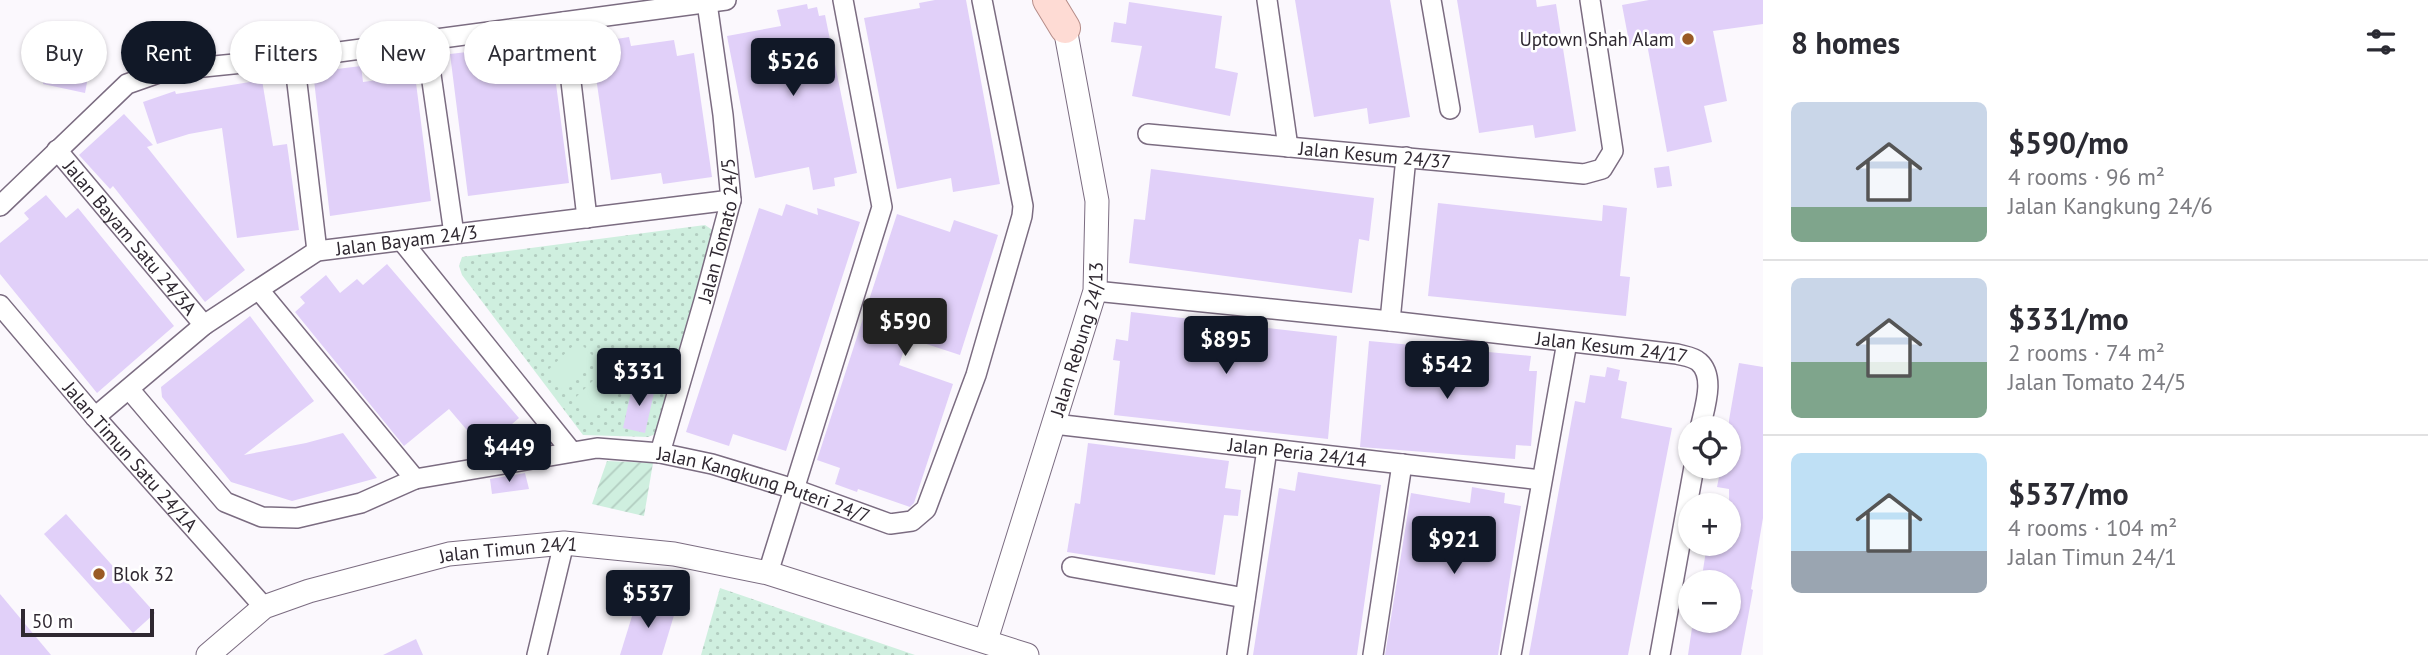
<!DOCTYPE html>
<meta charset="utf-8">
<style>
body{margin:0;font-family:"PT Sans",sans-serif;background:#f7f7f7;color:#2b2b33;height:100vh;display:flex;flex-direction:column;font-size:26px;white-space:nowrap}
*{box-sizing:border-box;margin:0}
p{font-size:23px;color:#7c7c81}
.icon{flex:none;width:38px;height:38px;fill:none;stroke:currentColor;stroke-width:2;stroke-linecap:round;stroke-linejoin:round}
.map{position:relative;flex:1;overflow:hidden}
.details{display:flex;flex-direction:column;background:#fff;width:665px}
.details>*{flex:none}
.hud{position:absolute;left:21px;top:21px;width:665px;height:63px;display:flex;gap:14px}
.buttons{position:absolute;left:1678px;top:416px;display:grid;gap:14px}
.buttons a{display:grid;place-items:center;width:63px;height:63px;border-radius:50%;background:#fff;box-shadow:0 2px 5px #0004;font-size:35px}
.scale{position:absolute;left:21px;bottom:18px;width:133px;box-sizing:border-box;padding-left:7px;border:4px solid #2f2831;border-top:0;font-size:19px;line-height:24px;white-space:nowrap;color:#2f2831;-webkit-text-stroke:5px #fff;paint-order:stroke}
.price{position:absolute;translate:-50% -60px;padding:0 16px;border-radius:7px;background:#111827;color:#fff;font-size:23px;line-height:46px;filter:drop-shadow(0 2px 4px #0008)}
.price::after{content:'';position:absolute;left:50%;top:42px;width:21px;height:16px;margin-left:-10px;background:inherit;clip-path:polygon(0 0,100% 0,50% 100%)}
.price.selected{background:#222;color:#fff}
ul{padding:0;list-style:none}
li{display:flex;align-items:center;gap:21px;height:175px;padding:0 28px}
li+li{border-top:2px solid #e1e1e2}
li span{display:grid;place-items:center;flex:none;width:196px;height:140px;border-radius:10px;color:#555}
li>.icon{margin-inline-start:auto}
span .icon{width:84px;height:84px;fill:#fffc;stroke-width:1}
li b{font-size:30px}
h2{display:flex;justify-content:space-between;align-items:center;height:84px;padding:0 28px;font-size:30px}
.tag{padding:0 24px;border-radius:32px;background:#fff;box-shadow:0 2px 5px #0004;font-size:24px;line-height:63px}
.tag.selected{background:#111827;color:#fff}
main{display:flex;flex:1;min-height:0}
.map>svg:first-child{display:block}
.grass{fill:url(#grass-dots)}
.garden{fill:url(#garden-furrows)}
.pitch{fill:#cfefdf}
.building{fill:#e1d0f9}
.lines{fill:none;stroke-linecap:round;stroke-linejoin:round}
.minor-casing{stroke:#7b6c81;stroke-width:22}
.tertiary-casing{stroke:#7b6c81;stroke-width:25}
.primary-casing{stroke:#b68d89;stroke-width:32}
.minor{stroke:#fff;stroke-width:19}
.tertiary{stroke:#fff;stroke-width:23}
.primary{stroke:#fedbd4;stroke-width:30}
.poi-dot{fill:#9a5a25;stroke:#fff;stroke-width:2.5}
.labels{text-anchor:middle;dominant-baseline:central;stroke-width:5;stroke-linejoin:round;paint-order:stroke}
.poi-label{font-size:19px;fill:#2f2831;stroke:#fff;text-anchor:end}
.street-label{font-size:19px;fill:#2f2831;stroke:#fff}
</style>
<main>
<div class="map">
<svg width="1763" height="655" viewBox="0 0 1763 655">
<defs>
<pattern id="grass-dots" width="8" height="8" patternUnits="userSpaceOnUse" patternTransform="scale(1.75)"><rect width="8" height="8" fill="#cfefdf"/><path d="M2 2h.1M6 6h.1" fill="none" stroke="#b2cdc0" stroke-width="1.8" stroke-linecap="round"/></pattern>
<pattern id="garden-furrows" width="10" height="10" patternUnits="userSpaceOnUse" patternTransform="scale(1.75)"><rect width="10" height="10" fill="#cfefdf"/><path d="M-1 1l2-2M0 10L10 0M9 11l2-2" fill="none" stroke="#b2cdc0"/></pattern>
</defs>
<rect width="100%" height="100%" fill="#fbf8fd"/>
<!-- grass -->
<g class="grass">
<path d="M705 225 714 231 658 433 648 437 583 435 462 275 459 266 462 257Z"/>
<path d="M720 588 915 655H701Z"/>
</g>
<!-- garden -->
<path class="garden" d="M607 461 653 463 644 516 592 504Z"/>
<!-- pitch -->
<g class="pitch">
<path d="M578 341 594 357 562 389 546 372Z"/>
<path d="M605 369 621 385 589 417 573 400Z"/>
</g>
<!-- building -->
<g class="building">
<path d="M935 0H966L1000 184 953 192 951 178 897 189 864 18 920 8 919 3Z"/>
<path d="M1295 0H1390L1410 117 1369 124 1367 108 1314 117Z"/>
<path d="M1457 0H1536L1537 7 1556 4 1576 131 1535 138 1533 125 1479 133Z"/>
<path d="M1649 0H1763V24L1713 31 1727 101 1704 106 1712 142 1667 152 1647 44 1630 47 1622 5Z"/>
<path d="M1129 2 1222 16 1215 68 1238 73 1230 116 1132 96 1142 46 1111 42 1114 22 1126 24Z"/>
<path d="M807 4 808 9 817 7 819 16 825 15 857 173 834 178 835 186 813 190 809 167 755 178 727 36 781 26 777 10Z"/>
<path d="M55 26 96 34 85 93 43 84Z"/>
<path d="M629 37 631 46 674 40 677 56 694 53 712 177 663 184 661 173 611 180 591 43Z"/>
<path d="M493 49 495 68 553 61 569 183 468 196 450 54Z"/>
<path d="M361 66 363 82 415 75 431 201 330 216 313 72Z"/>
<path d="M262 80 273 146 287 144 299 230 237 238 222 128 189 134 157 144 143 102 175 91 176 94Z"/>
<path d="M124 114 153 145 147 147 245 270 205 302 113 186 110 189 79 155Z"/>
<path d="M1669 166 1672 186 1657 188 1654 168Z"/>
<path d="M1151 169 1374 198 1369 241 1359 239 1352 293 1129 263 1134 219 1145 220Z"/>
<path d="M46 195 66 218 78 208 174 326 97 393 0 274V243L29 219 24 213Z"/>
<path d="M1438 203 1602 221 1603 205 1627 208 1620 276 1630 277 1626 316 1428 296Z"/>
<path d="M786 204 818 215 817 208 860 222 786 451 733 434 729 446 686 432 759 208 782 216Z"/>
<path d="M897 214 950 232 954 220 998 235 960 355 908 338 899 365 953 384 914 503 910 507 858 489 857 492 835 484 840 468 817 460Z"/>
<path d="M387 264 519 418 483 449 449 409 404 446 295 312 305 303 300 297 326 275 340 293 357 279 363 285Z"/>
<path d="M1131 312 1337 336 1328 439 1114 415 1120 361 1113 360 1116 339 1128 341Z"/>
<path d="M250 316 314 401 244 455 306 443 343 433 377 478 292 501 231 482 162 397 161 387Z"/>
<path d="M1369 341 1531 356 1529 371H1537L1531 446 1516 445 1515 459 1360 447Z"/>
<path d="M1739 363 1763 367V518L1751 589 1753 590 1741 655H1688L1693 621H1729V583H1701L1707 544H1729V489L1717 487 1721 467H1729V420Z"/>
<path d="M1607 367 1620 370 1618 380 1627 382 1621 418 1672 428 1628 655H1529L1575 401 1585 403 1590 375 1605 377Z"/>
<path d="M633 383 655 388 645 433 623 428Z"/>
<path d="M1088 443 1229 461 1225 488 1241 490 1238 516 1224 515 1215 575 1067 552 1075 503 1080 504Z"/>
<path d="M1298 472 1381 485 1357 655H1253L1279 488 1295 491Z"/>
<path d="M525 473 529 489 492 494 490 479Z"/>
<path d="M1472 487 1505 493 1504 503 1521 506 1498 655H1385L1411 493 1470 503Z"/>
<path d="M66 514 155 613 133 633 44 534Z"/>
<path d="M0 594 51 655H0Z"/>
<path d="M637 600 675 612 662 655H620Z"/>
<path d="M416 639 423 655H383Z"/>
</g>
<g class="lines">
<!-- minor casing -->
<g class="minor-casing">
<g id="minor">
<path d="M1267 0 1288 147"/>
<path d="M1431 0 1450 109"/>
<path d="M564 22 587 218"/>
<path d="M426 40 454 234"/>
<path d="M294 58 317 251"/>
<path id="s1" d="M1148 134 1584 174 1602 169 1613 151 1590 0"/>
<path id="s2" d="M57 150 204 325"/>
<path d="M0 206 127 84 164 71 294 58 726 0"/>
<path d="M402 241 571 451"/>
<path d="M259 290 415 479"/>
<path id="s3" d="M1095 291 1390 321 1677 354C1684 356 1694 357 1699 362 1716 377 1704 409 1700 429"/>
<path id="s4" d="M0 305 95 417 264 607"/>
<path d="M1390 321 1406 157"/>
<path id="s5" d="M129 389 225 502 262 517 297 518 361 503 415 479 597 448 660 453 712 464 794 489 890 524 912 521 926 509 976 375 1022 216 1023 206 982 0"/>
<path id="s6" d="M95 417 204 325 317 251 731 200"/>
<path id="s7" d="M1054 424 1541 480"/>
<path id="s8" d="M660 453 704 301 731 200 723 115 707 3"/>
<path d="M1072 567 1245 598"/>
<path d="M768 573 882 207 843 0"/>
<path d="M537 655 564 543"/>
<path d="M1237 655 1267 449"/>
<path d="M1373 655 1402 464"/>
<path d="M1511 655 1567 342"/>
<path d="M1660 655 1694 467"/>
</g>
</g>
<!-- tertiary casing -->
<g class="tertiary-casing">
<g id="tertiary">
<path id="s9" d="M986 640 1095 291 1097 201 1065 28"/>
<path id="s10" d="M208 655 264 607 309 591 449 554 564 543 674 554 768 573 1027 655"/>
</g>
</g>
<!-- primary casing -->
<g class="primary-casing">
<path id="primary" d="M1048 0 1065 28"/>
</g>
<!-- minor -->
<use href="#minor" class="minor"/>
<!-- tertiary -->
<use href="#tertiary" class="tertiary"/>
<!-- primary -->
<use href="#primary" class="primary"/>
</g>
<!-- markers -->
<g class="poi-dot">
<circle cx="1688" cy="39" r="7"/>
<circle cx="99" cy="574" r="7"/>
</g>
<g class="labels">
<!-- poi labels -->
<g class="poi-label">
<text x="1674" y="39">Uptown Shah Alam</text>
<text x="113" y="574" text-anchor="start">Blok 32</text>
</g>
<!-- street labels -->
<g class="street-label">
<text stroke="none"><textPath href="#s1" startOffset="228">Jalan Kesum 24/37</textPath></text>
<text stroke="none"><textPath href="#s8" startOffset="231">Jalan Tomato 24/5</textPath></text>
<text stroke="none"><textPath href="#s2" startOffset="114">Jalan Bayam Satu 24/3A</textPath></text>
<text stroke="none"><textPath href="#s6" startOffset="368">Jalan Bayam 24/3</textPath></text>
<text stroke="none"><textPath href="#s9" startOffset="315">Jalan Rebung 24/13</textPath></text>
<text stroke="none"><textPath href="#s3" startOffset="520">Jalan Kesum 24/17</textPath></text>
<text stroke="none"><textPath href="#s7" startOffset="245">Jalan Peria 24/14</textPath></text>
<text stroke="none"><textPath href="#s4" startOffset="200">Jalan Timun Satu 24/1A</textPath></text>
<text stroke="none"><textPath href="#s5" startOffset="704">Jalan Kangkung Puteri 24/7</textPath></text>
<text stroke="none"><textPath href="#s10" startOffset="326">Jalan Timun 24/1</textPath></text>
</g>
</g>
</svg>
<div class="buttons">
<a><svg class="icon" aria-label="locate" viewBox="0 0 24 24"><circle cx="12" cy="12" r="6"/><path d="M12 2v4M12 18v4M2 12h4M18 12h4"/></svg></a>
<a>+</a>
<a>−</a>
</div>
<div class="scale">50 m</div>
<b class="price" style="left:793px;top:98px">$526</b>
<b class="price selected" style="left:905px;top:358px">$590</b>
<b class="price" style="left:1226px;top:376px">$895</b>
<b class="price" style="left:1447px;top:401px">$542</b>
<b class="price" style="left:639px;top:408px">$331</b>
<b class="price" style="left:509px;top:484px">$449</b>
<b class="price" style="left:1454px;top:576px">$921</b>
<b class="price" style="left:648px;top:630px">$537</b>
<div class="hud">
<a class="tag">Buy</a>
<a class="tag selected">Rent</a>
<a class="tag">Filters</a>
<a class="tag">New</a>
<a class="tag">Apartment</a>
</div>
</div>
<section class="details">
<h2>8 homes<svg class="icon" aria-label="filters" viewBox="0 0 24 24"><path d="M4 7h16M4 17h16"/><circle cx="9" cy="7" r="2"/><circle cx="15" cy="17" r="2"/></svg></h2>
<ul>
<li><span style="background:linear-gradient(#c9d6e8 75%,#7fa58c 0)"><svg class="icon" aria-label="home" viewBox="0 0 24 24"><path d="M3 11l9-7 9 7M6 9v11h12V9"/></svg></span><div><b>$590/mo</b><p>4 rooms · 96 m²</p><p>Jalan Kangkung 24/6</p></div></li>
<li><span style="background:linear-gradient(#c9d6e8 60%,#7fa58c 0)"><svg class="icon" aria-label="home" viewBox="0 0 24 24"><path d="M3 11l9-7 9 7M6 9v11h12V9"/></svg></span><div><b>$331/mo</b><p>2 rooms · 74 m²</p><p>Jalan Tomato 24/5</p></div></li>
<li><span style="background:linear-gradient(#bfe0f5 70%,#9aa5b1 0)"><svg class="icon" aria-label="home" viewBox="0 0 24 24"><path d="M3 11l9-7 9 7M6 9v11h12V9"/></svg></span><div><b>$537/mo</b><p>4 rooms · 104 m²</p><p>Jalan Timun 24/1</p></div></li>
</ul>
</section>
</main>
